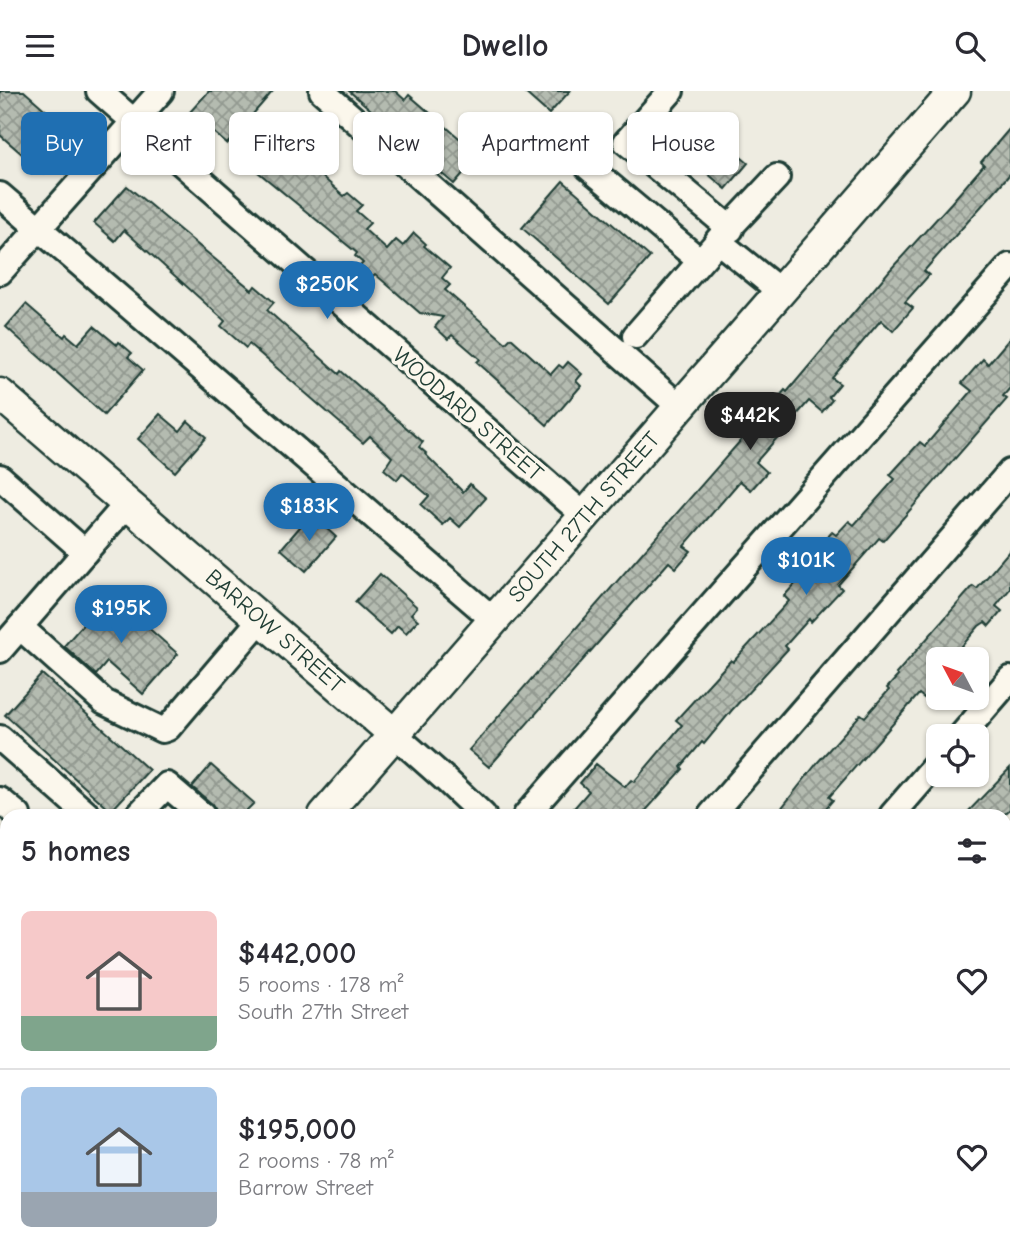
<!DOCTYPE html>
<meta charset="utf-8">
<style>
body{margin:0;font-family:"Comic Neue",sans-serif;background:#f2f2f3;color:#2b2b33;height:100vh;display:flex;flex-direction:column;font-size:26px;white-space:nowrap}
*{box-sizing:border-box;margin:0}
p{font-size:23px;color:#7c7c81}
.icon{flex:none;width:38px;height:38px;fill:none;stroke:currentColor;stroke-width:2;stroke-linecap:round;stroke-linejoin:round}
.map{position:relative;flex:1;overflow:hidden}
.side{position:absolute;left:0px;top:718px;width:1012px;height:450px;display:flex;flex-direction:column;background:#fff;border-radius:21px 21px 0 0;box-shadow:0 2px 5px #0004}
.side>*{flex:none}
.guide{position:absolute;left:21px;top:21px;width:970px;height:63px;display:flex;gap:14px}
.needle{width:46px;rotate:311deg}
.buttons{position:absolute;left:926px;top:556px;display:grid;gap:14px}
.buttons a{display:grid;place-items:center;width:63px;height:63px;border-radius:10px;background:#fff;box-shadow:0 2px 5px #0004;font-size:35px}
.price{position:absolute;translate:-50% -60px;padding:0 16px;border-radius:24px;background:#1f6fb2;color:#fff;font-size:23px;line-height:46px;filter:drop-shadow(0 2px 4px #0008)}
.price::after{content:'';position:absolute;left:50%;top:42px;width:21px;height:16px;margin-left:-10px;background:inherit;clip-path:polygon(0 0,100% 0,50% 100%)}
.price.selected{background:#222;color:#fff}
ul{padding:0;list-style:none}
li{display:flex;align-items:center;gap:21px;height:175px;padding:0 21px}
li+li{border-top:2px solid #e1e1e2}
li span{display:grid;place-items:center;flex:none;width:196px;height:140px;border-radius:10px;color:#555}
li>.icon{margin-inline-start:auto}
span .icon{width:84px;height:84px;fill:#fffc;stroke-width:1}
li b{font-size:30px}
h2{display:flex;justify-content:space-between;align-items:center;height:84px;padding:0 21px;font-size:30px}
.pill{padding:0 24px;border-radius:10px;background:#fff;box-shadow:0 2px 5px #0004;font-size:24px;line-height:63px}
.pill.selected{background:#1f6fb2;color:#fff}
header{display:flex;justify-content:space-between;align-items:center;height:91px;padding:0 21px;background:#fff;font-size:32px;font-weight:800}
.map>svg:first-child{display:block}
.building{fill:url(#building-cross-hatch);stroke:#1f3d34;stroke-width:2}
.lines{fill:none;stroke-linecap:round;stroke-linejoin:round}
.minor-tunnel{stroke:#c5c9be;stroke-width:24;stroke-dasharray:24 12;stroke-linecap:butt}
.minor-casing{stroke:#1f3d34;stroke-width:30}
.major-casing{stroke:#1f3d34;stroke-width:35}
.minor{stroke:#fbf7ec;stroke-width:24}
.major{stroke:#fbf7ec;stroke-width:30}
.labels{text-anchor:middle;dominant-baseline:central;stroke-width:7;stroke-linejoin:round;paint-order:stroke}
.street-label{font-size:23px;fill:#1f3d34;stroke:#fbf7ec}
</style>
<header><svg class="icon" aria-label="menu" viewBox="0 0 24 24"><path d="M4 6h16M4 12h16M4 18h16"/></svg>Dwello<svg class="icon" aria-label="search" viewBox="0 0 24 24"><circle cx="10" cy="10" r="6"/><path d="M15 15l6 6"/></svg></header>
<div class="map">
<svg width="1010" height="1166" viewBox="0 0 1010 1166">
<defs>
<pattern id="building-cross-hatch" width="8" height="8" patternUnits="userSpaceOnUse" patternTransform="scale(1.75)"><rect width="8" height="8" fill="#b4bbb0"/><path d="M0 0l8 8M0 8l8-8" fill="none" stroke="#929990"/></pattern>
</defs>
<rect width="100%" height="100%" fill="#eeece1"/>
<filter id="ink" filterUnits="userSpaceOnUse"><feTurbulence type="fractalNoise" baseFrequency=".0143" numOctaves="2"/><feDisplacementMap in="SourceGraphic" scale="14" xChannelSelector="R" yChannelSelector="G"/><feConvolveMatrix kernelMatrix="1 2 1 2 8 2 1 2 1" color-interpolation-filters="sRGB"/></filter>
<g filter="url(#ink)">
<!-- building -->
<g class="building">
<path d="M0 0H24L68 39 66 41 74 48 44 82 0 44Z"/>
<path d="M209 0H273L227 53 190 21Z"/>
<path d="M349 0H395L405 9 409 4 479 64 454 93 440 81 438 83 426 72 428 68Z"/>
<path d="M523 0H570L549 23Z"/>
<path d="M694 26 748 72 726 98 671 52Z"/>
<path d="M1010 37V83L924 180 929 184 905 211 913 217 893 240 881 229 832 287 840 293 829 306 832 309 822 321 809 310 756 371 767 381 751 399 740 390 684 455 691 460 676 477 669 471 489 676 469 659 785 299 787 301 890 179 951 112 984 74 981 71Z"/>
<path d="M274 43 344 105 348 102 362 114 356 120 370 132 364 138 387 159 396 149 403 155 414 142 426 153 424 155 450 177 442 187 450 194 445 199 506 252 511 247 551 283 559 274 563 277 568 271 582 283 576 290 581 295 547 334 477 271 480 268 452 244 448 248 435 236 443 226 420 222 375 183 372 186 359 176 363 172 355 165 357 162 247 72Z"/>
<path d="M563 90 650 166 609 213 522 137Z"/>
<path d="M127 95 252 199 255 195 274 211 267 219 339 283 341 280 423 351 419 356 426 362 425 363 463 401 470 393 486 407 460 436 450 427 443 434 421 414 429 405 402 382 397 389 384 378 392 366 370 345 363 352 249 253 246 257 221 235 225 230 124 139 115 150 94 132Z"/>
<path d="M26 213 64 246 66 243 78 253 94 235 117 254 119 251 132 262 128 266 143 279 104 324 6 236Z"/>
<path d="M1010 247V297L1003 305 1007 308 883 450 879 447 838 494 842 498 811 531 809 528 785 555 788 558 732 619 704 653 702 651 681 676 683 678 642 724H568L589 700 580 692 596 673 625 696 631 689 634 691 682 634 676 629 731 569 733 571 789 510 784 505 819 467 814 462 815 460 832 441 836 444 849 430 854 434 895 388 890 384 920 351 925 355 972 300 962 292 983 268 988 273Z"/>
<path d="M160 323 180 340 188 330 206 346 175 381 138 348Z"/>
<path d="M311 423 336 446 306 480 281 458Z"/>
<path d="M1010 459V498L996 515 1002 520 989 535 985 531 979 535 950 569H938V590L924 607 919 603 829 706 833 709 820 724H776L818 671 861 623 865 626 889 599 887 597 898 585 896 583 973 495 977 498Z"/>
<path d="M380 483 417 516 411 523 418 529 406 542 398 535 391 543 355 511Z"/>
<path d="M110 503 178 563 143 603 107 571 96 584 64 555Z"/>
<path d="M42 583 149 679 111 720 5 624Z"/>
<path d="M211 674 254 712 242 724H219L212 713 192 696Z"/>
<path d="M1010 677V718L1004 724H965Z"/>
</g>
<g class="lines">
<!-- minor-tunnel -->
<path class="minor-tunnel" d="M0 827 7 819"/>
<!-- minor casing -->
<g class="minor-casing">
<g id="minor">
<path d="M99 0 585 425"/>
<path d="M322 0 680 316"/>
<path d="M671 0 626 51 731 138"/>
<path d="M588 76 699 169"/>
<path d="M0 104 494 529"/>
<path d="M718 149 777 86"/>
<path d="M0 181 161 0"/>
<path d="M635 245 718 150 781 201"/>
<path d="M0 386 85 461 0 559"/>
<path d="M85 461 127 413"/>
<path d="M20 536 104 611 162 639 168 637 261 528"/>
<path d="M394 643 446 689 483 724"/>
<path d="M960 646 1010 588"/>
<path d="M0 647 88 724"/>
<path d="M0 709 18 724"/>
<path d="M138 724 167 694 202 724"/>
<path d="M526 724 1010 175"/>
<path d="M711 724 1010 381"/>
<path d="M892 724 938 671"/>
<path d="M1004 802 1010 796"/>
<path d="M0 892 7 884"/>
<path d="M0 968 7 984"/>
<path d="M1004 1012 1010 1006"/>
<path d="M0 1048 7 1061"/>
<path d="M0 1087 7 1083"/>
<path d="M109 1160 116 1166"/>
<path d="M345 1160 352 1166"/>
<path d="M567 1160 574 1166"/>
<path d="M958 1160 962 1166"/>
<path d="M872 1166 877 1160"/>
</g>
</g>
<!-- major casing -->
<g class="major-casing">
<g id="major">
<path d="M0 303 394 643"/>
<path d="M324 724 955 0"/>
<path d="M0 1036 7 1033"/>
</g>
</g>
<!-- minor -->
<use href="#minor" class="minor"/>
<!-- major -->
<use href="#major" class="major"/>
</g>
</g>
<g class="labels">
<!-- street labels -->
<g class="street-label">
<text transform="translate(468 323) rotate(41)">WOODARD STREET</text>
<text transform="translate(584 426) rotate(-49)">SOUTH 27TH STREET</text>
<text transform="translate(275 540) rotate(41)">BARROW STREET</text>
</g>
</g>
</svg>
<div class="buttons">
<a><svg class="needle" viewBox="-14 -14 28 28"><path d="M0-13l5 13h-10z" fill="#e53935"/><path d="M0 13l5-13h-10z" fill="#7c7c81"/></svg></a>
<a><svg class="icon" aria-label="locate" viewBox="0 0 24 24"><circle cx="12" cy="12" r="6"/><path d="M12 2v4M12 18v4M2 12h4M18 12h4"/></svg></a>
</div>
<b class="price" style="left:327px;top:230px">$250K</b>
<b class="price selected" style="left:750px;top:361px">$442K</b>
<b class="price" style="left:309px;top:452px">$183K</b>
<b class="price" style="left:806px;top:506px">$101K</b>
<b class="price" style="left:121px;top:554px">$195K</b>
<div class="guide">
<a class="pill selected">Buy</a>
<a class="pill">Rent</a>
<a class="pill">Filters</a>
<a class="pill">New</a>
<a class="pill">Apartment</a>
<a class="pill">House</a>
</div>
<section class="side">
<h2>5 homes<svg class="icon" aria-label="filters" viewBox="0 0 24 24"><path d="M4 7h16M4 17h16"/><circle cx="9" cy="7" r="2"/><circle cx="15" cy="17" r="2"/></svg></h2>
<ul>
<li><span style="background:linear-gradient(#f6c9c9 75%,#7fa58c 0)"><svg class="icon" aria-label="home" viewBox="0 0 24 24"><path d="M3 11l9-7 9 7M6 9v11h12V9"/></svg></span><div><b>$442,000</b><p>5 rooms · 178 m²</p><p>South 27th Street</p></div><svg class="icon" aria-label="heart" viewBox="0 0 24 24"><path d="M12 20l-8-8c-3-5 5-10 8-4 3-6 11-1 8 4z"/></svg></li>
<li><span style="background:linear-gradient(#a9c7e8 75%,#9aa5b1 0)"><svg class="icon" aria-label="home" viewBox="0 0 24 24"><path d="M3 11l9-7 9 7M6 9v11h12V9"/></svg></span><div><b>$195,000</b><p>2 rooms · 78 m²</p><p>Barrow Street</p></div><svg class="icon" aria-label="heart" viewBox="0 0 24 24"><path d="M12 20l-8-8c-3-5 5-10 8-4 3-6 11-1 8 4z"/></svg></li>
</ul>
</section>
</div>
